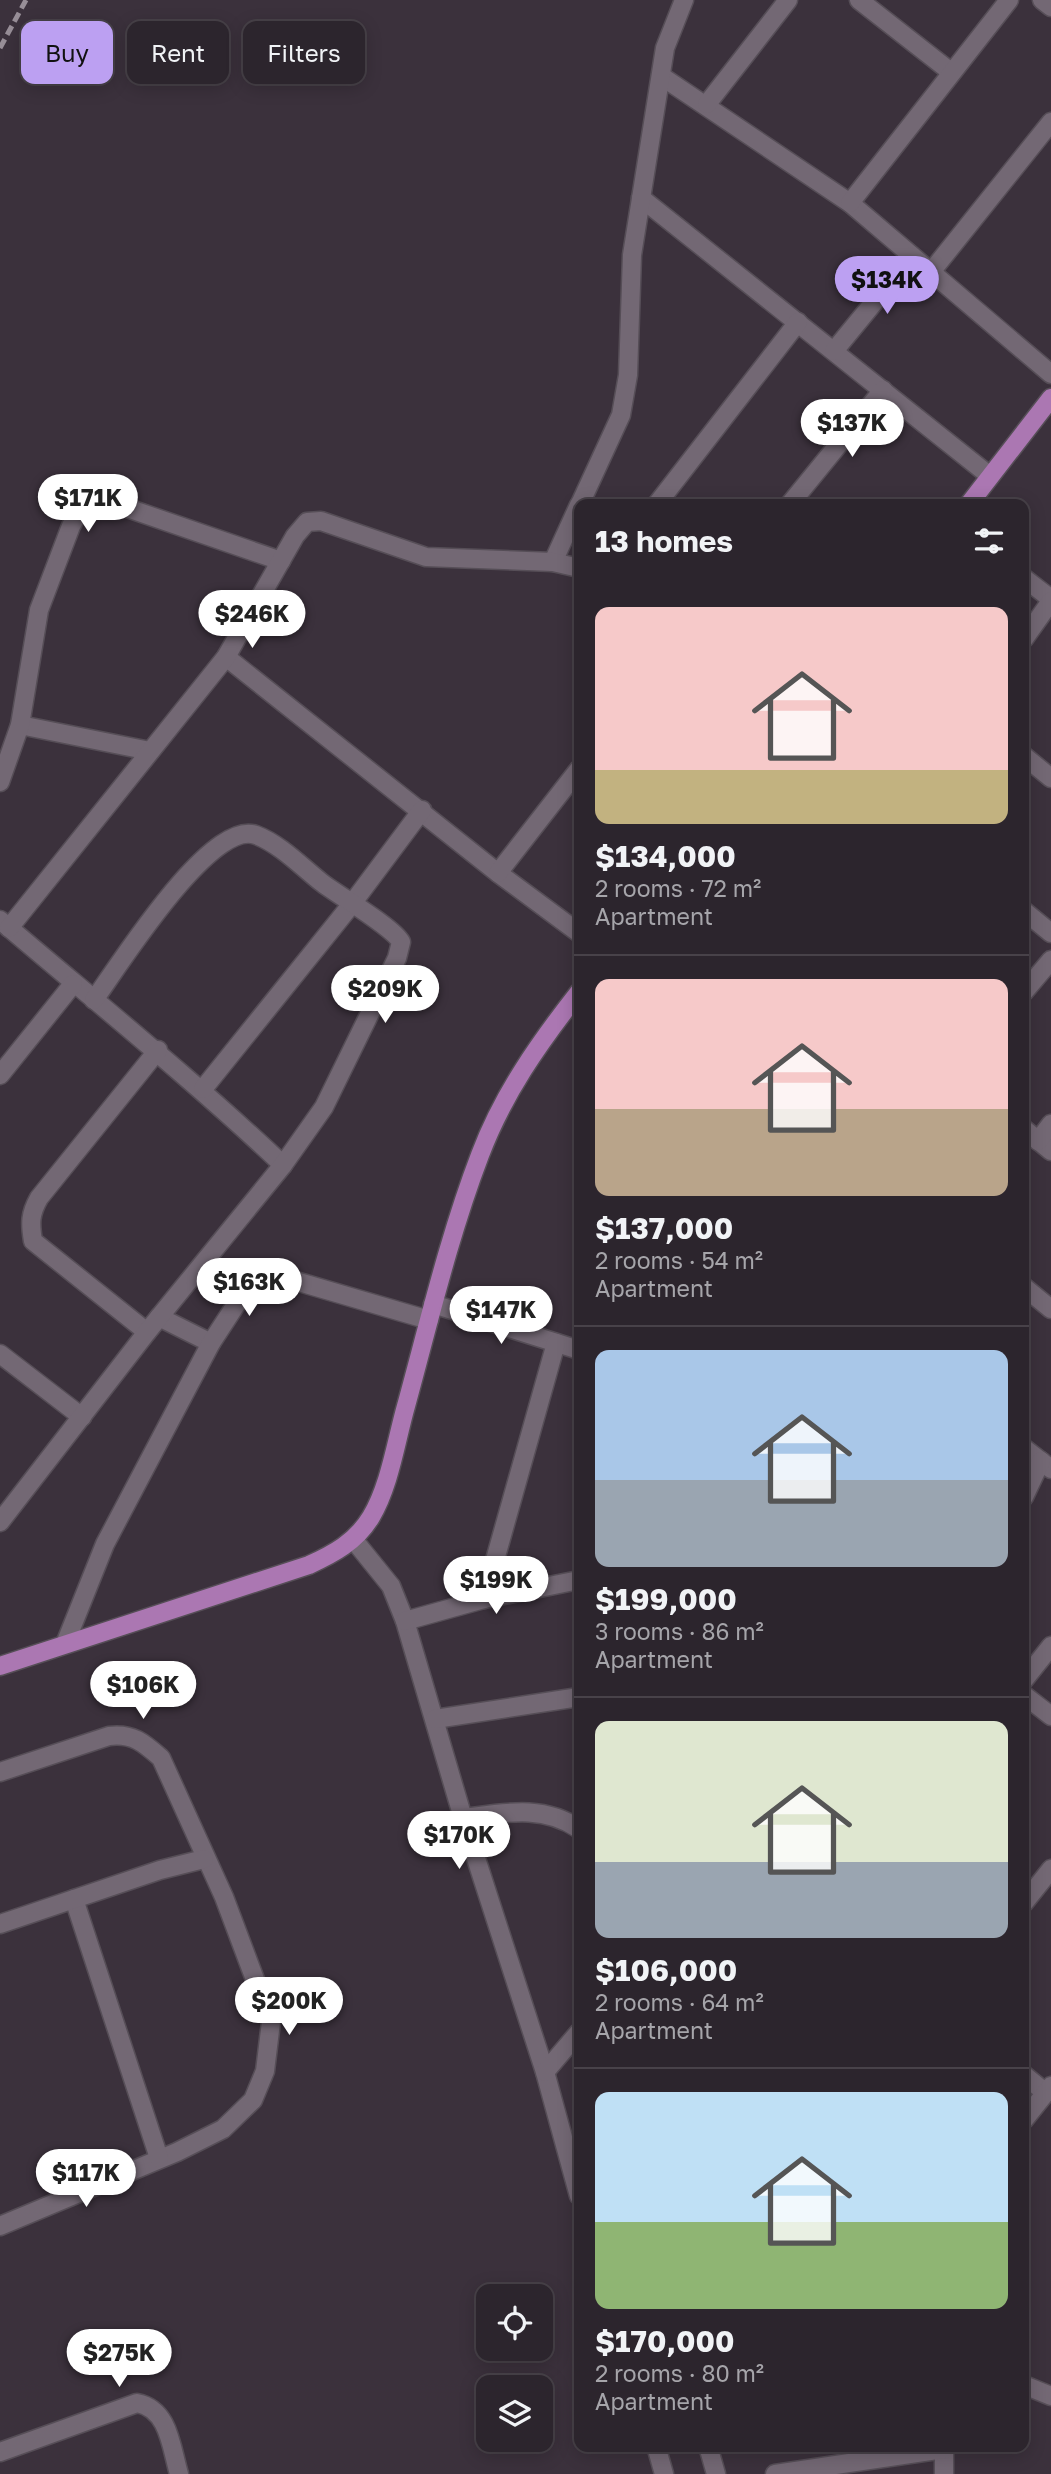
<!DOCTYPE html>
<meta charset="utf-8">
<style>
body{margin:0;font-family:"Golos Text",sans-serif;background:#342d35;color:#f1f3f6;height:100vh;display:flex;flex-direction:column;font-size:26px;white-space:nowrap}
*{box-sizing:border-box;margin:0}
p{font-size:23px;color:#a6a5aa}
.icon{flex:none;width:38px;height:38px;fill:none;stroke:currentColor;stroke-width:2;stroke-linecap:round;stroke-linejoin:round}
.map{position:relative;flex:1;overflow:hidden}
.drawer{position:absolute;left:574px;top:499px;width:455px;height:1953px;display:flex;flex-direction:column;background:#2c252d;border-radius:14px;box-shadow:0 4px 18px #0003,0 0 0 2px #484249}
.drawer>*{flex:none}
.hud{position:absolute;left:21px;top:21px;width:448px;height:63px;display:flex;gap:14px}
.fabs{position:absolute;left:476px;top:2284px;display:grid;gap:14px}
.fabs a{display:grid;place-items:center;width:77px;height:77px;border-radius:14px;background:#2c252d;box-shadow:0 4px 18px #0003,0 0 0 2px #484249;font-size:35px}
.price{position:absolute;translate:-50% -60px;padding:0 16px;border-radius:24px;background:#fff;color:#222;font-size:23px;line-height:46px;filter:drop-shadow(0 2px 4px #0008)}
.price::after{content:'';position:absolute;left:50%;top:42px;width:21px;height:16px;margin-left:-10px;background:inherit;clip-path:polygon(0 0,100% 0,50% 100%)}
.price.active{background:#bca0f2;color:#111}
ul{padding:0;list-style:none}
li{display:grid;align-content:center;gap:14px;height:371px;padding:0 21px}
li+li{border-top:2px solid #484249}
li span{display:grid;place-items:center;height:217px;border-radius:14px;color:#555}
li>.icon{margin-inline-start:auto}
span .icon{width:126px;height:126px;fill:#fffc;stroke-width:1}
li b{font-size:30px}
h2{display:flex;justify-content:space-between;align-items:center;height:84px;padding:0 21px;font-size:30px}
.tag{padding:0 24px;border-radius:14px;background:#2c252d;box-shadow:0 4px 18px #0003,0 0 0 2px #484249;font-size:24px;line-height:63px}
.tag.active{background:#bca0f2;color:#111}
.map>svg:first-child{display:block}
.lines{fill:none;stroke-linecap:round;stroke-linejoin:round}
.minor-casing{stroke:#564e57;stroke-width:21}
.major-casing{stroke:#564e57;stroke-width:21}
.minor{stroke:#736874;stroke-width:18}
.major{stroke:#ab77b2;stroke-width:18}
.rail{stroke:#978e97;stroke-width:5;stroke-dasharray:10 5;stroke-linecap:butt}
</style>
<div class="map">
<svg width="1051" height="2474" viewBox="0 0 1051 2474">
<rect width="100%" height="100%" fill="#3b313c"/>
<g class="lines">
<!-- minor casing -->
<g class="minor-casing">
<g id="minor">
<path d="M859 0 951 72"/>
<path d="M1042 0 1051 7"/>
<path d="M661 76 850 203 1051 374"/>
<path d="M707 104 788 0"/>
<path d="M641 198 990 476"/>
<path d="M850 203 1009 0"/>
<path d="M931 272 1051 122"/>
<path d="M834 351 912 256"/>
<path d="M580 504 621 415 628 375 632 255 665 48 684 0"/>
<path d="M657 504 798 322"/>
<path d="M790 504 883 390"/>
<path d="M553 562 579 505"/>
<path d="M1024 578 1051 599"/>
<path d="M1024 639 1051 601"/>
<path d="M226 657 498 873 579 933"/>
<path d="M20 725 150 751"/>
<path d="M1024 756 1051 778"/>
<path d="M0 782 20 725 39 610 71 526 82 507 107 501 281 561"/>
<path d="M498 873 579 769"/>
<path d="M1024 911 1051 933"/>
<path d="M0 920C95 1001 192 1079 283 1165"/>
<path d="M9 928 226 657 295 536 307 522 321 521 426 557 553 562 579 568"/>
<path d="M1024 992 1051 960"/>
<path d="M0 1075 73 984"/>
<path d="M203 1089 351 905 422 810"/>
<path d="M1024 1129 1051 1151"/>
<path d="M1038 1141 1051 1124"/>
<path d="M1024 1287 1051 1309"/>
<path d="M433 1304 579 1350"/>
<path d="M159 1317 211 1343"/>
<path d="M147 1332 33 1241C30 1223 30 1214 39 1198L158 1050"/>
<path d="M0 1354 82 1417"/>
<path d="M1024 1448 1051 1469"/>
<path d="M1024 1497 1041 1461"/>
<path d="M0 1522 147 1332 283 1165 324 1107 397 958 401 942C393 927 339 896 321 882 302 867 280 844 256 835 211 818 118 967 94 1000"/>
<path d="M353 1539 391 1586 405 1621 463 1818 545 2072 579 2196"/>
<path d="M484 1599 556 1343"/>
<path d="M405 1621 484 1599 579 1580"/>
<path d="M65 1644 105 1544 211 1343 241 1297 266 1274 282 1277 429 1320"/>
<path d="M1024 1680 1051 1646"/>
<path d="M1024 1695 1051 1716"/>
<path d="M435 1719 579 1697"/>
<path d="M0 1772 109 1736C133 1733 144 1743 161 1758L224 1897 271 2022 265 2071 253 2100 223 2129 177 2152 0 2226"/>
<path d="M463 1818C503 1813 543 1804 579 1829"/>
<path d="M74 1899 159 2158"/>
<path d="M1024 1903 1051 1869"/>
<path d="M0 1924 160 1870 204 1859"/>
<path d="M545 2072 579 2032"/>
<path d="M1024 2075 1046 2093"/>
<path d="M1024 2120 1051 2086"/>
<path d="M1024 2385 1051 2396"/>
<path d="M656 2446 664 2474"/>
<path d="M708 2446 716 2474"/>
<path d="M944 2446V2474"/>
<path d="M0 2452 137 2403C169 2409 171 2447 179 2474"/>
<path d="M775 2474 944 2449"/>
</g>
</g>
<!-- major casing -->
<g class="major-casing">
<g id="major">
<path d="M969 504 1051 398"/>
<path d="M0 1666 309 1565C333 1554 356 1542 371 1517 390 1485 396 1441 406 1406 429 1322 449 1236 480 1155 503 1094 539 1043 579 992"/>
</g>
</g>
<!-- minor -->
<use href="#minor" class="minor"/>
<!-- major -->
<use href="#major" class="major"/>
<!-- rail -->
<path class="rail" d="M0 48 26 0"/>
</g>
</svg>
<div class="fabs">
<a><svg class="icon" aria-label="locate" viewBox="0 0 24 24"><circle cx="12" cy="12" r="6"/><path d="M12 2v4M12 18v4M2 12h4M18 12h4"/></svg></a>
<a><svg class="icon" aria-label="layers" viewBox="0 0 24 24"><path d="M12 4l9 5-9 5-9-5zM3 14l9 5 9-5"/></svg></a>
</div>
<b class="price active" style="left:887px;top:316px">$134K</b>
<b class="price" style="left:852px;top:459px">$137K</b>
<b class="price" style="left:88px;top:534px">$171K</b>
<b class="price" style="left:252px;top:650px">$246K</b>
<b class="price" style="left:385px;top:1025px">$209K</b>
<b class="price" style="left:249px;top:1318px">$163K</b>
<b class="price" style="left:501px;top:1346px">$147K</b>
<b class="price" style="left:496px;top:1616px">$199K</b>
<b class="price" style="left:143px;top:1721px">$106K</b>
<b class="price" style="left:459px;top:1871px">$170K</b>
<b class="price" style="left:289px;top:2037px">$200K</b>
<b class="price" style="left:86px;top:2209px">$117K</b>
<b class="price" style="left:119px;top:2389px">$275K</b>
<div class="hud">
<a class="tag active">Buy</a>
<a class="tag">Rent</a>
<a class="tag">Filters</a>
</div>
<section class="drawer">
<h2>13 homes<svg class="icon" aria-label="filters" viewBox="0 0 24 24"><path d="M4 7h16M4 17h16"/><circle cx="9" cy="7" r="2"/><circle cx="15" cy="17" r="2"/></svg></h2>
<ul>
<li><span style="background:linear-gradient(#f6c9c9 75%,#c2b280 0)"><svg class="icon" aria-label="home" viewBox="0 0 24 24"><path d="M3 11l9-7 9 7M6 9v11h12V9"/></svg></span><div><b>$134,000</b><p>2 rooms · 72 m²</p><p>Apartment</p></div></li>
<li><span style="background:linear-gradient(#f6c9c9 60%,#b9a48a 0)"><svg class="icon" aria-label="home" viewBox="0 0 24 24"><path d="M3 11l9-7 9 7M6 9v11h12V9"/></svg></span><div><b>$137,000</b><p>2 rooms · 54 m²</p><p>Apartment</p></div></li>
<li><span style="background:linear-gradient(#a9c7e8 60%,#9aa5b1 0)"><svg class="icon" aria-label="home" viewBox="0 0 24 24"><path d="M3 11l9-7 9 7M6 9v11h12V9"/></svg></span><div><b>$199,000</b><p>3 rooms · 86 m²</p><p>Apartment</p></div></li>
<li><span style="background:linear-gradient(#dfe7d0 65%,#9aa5b1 0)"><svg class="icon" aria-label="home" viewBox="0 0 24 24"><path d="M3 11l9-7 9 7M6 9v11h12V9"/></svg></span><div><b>$106,000</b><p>2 rooms · 64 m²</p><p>Apartment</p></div></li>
<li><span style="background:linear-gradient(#bfe0f5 60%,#8fb573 0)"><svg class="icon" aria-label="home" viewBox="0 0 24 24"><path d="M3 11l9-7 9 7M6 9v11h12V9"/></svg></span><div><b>$170,000</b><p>2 rooms · 80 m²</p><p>Apartment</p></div></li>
</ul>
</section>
</div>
